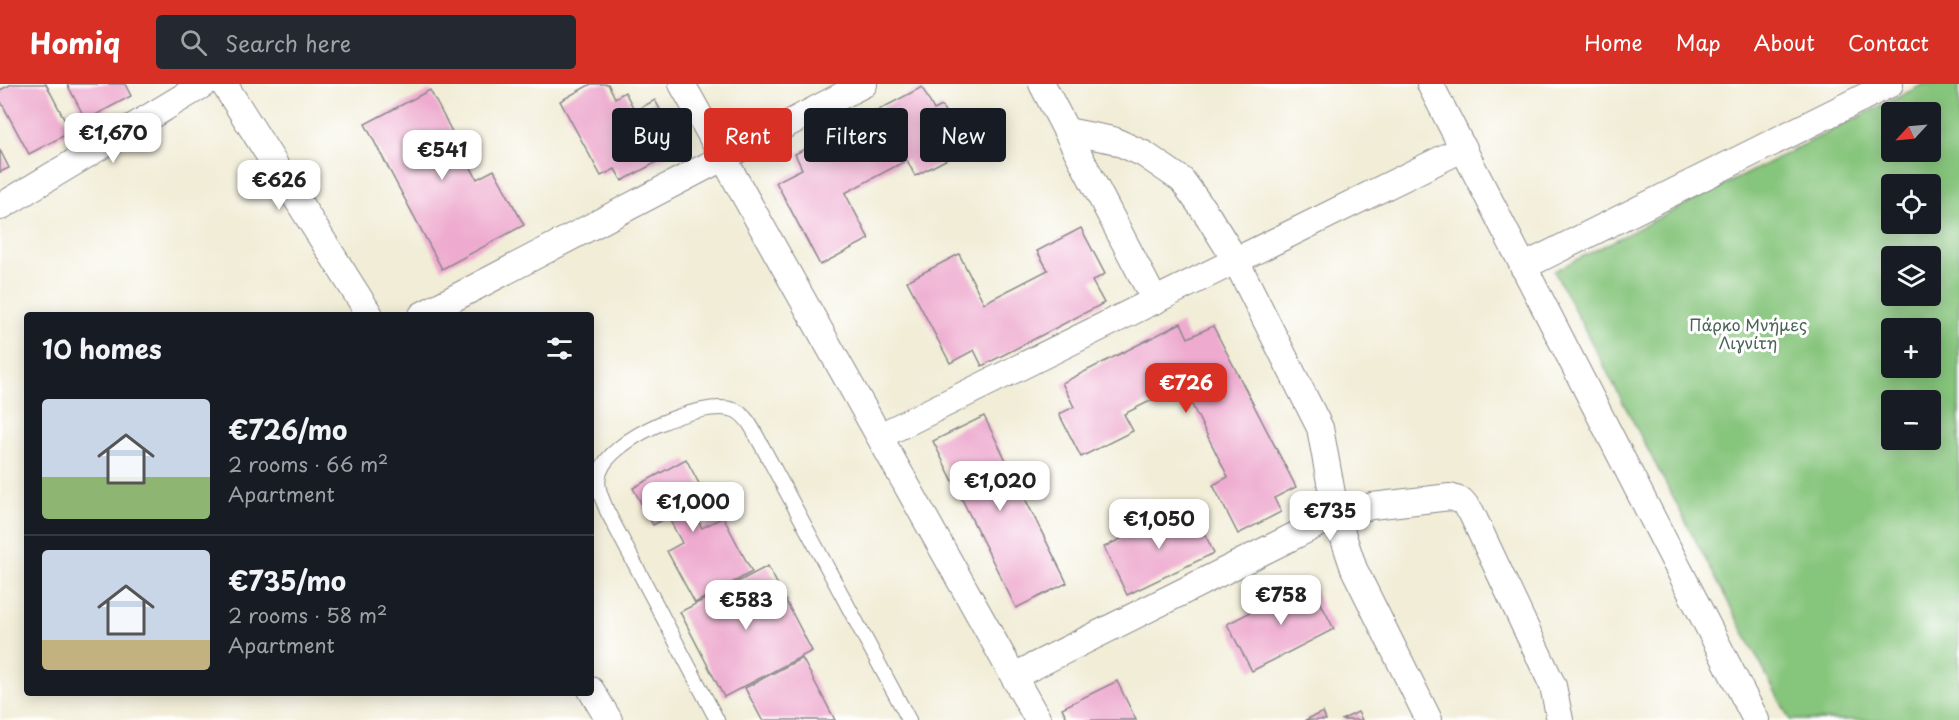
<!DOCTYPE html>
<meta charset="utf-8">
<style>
body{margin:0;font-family:"Playpen Sans",sans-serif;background:#242831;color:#f1f3f6;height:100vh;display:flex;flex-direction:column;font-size:22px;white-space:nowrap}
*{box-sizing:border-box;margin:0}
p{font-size:20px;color:#9ea1a6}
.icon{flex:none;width:33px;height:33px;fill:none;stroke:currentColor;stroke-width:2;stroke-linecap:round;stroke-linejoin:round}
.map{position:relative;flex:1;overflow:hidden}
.details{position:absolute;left:24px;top:228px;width:570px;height:384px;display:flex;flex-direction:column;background:#171b24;border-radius:6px;box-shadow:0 3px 15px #0003}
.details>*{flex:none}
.top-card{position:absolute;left:612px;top:24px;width:570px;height:54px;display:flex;gap:12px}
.needle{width:39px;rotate:244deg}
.buttons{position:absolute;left:1881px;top:18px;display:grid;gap:12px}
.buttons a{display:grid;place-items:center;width:60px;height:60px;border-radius:6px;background:#171b24;box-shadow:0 3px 15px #0003;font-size:30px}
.price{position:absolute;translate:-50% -51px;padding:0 14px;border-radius:12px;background:#fff;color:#222;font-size:20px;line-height:39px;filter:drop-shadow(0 2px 3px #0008)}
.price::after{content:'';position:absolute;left:50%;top:36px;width:18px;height:14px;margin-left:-9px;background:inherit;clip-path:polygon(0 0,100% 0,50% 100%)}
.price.active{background:#d93025;color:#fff}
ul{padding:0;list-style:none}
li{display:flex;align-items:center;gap:18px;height:150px;padding:0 18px}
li+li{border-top:2px solid #363941}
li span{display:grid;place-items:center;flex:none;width:168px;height:120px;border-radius:6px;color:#555}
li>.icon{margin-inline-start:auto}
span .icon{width:72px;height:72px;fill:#fffc;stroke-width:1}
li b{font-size:26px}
h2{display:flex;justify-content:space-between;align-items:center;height:72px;padding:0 18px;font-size:26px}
.tag{padding:0 21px;border-radius:6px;background:#171b24;box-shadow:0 3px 15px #0003;font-size:21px;line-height:54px}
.tag.active{background:#d93025;color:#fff}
header{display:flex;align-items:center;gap:36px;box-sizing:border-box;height:84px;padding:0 30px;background:#d93025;color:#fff}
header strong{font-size:28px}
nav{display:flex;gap:33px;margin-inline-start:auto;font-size:21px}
.search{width:420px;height:54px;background:#242831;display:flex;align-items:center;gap:15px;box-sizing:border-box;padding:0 21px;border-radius:6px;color:#9ea1a6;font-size:22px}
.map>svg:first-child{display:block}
.green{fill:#86c57c;stroke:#54745c;stroke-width:1.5;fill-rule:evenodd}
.building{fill:#eeaacf}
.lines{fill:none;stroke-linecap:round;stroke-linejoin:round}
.lane-casing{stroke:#8a8889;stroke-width:16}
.street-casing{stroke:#8a8889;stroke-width:28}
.lane{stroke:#fff;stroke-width:14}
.street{stroke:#fff;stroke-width:26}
.labels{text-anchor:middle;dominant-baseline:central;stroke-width:6;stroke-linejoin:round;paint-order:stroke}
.park-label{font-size:16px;fill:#4a6355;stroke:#fff}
</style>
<header>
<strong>Homiq</strong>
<div class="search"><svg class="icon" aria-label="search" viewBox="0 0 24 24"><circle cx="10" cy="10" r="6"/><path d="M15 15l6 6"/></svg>Search here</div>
<nav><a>Home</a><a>Map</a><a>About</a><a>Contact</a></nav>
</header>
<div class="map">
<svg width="1959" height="636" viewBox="0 0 1959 636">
<rect width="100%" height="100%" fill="#fff"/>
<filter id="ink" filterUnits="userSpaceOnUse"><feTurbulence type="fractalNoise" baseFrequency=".0167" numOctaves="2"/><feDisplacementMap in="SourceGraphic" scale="12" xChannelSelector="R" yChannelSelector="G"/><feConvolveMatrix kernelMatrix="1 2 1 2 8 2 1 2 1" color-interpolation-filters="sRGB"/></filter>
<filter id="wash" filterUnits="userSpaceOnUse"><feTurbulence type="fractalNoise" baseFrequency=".008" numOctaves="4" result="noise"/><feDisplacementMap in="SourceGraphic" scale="24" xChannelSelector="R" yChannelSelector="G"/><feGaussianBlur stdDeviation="1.35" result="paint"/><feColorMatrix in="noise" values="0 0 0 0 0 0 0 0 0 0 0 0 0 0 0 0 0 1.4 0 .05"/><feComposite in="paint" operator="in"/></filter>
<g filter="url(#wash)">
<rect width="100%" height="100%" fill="#f1edd7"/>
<!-- green -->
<path class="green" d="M1924 0H1959V636H1790L1554 187ZM1892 28H1930V68H1892ZM1892 100H1930V140H1892ZM1892 172H1930V212H1892ZM1892 244H1930V284H1892ZM1892 316H1930V356H1892Z"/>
<g id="blocks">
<!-- building -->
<g class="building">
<path d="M12 0H46L71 48 29 70 0 16V6Z"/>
<path d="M67 0H125L131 12 86 36Z"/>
<path d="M591 0H608L615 14 625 8 635 27 655 16 674 52 660 59 668 72 622 97 615 85 601 92 560 17Z"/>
<path d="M922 3 934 26 942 22 965 66 915 92 907 76 845 109 869 155 820 181 776 98 802 85 795 70Z"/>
<path d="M430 6 477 95 494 86 524 141 442 185 365 40Z"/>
<path d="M0 66 9 84 0 88Z"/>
<path d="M1081 144 1105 190 1092 197 1104 219 982 282 974 266 950 279 907 197 959 170 984 219 1048 186 1037 167Z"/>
<path d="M1181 239 1188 254 1213 242 1296 403 1274 414 1281 428 1238 450 1213 401 1228 393 1182 301 1124 330 1133 347 1081 373 1059 330 1074 323 1062 299Z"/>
<path d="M984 332 1067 499 1016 524 933 357Z"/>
<path d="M686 375 705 411 689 420 702 444 723 433 752 488 695 519 667 467 682 459 668 433 653 441 633 404Z"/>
<path d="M1190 420 1214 469 1127 511 1104 463Z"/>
<path d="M768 482 812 567 724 613 680 528Z"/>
<path d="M1310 498 1334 545 1252 587 1227 540Z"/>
<path d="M802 574 835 636H762L745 604Z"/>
<path d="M1117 597 1136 636H1068L1062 624Z"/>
<path d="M1323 628 1326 636H1305Z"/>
<path d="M1358 628 1362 636H1341Z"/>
</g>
</g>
</g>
<g filter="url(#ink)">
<use href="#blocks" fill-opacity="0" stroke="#8a8889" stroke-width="1.5"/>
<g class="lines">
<!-- lane casing -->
<g class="lane-casing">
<path id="lane" d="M717 636 607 427C602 414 595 402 600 388 611 354 701 315 734 326 748 331 755 350 762 362L909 636"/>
</g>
<!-- street casing -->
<g class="street-casing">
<g id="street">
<path d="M224 0 370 231"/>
<path d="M682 0 1038 636"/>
<path d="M1042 0 1155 217"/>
<path d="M1430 0 1756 636"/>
<path d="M1067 47 1113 56 1144 70 1182 96 1208 132 1236 177 1320 344 1336 431 1354 485 1429 636"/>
<path d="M0 123 204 0"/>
<path d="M1523 183 1890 0"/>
<path d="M422 231 864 0"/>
<path d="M880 352 1464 64"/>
<path d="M1014 592 1336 431 1372 422 1450 413 1462 417 1471 428 1553 602 1560 636"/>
<path d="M591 606 609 636"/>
</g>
</g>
<!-- lane -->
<use href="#lane" class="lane"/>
<!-- street -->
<use href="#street" class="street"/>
</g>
</g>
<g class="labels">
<!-- park labels -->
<g class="park-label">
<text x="1748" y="240">Πάρκο Μνήμες<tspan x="1748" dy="18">Λιγνίτη</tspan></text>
</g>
</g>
</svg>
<div class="buttons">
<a><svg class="needle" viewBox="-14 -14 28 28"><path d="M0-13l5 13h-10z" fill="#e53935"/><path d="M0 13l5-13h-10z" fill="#9ea1a6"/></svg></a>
<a><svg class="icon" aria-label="locate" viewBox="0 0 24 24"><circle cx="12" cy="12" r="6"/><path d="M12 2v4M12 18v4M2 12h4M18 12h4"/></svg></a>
<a><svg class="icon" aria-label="layers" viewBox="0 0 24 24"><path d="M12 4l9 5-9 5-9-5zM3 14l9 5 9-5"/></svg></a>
<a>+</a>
<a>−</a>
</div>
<b class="price" style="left:113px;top:80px">€1,670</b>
<b class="price" style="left:442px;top:97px">€541</b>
<b class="price" style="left:279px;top:127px">€626</b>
<b class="price active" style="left:1186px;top:330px">€726</b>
<b class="price" style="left:1000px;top:428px">€1,020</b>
<b class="price" style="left:693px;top:449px">€1,000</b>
<b class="price" style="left:1330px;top:458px">€735</b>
<b class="price" style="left:1159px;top:466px">€1,050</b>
<b class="price" style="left:1281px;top:542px">€758</b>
<b class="price" style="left:746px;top:547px">€583</b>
<div class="top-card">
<a class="tag">Buy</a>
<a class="tag active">Rent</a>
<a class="tag">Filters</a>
<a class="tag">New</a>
</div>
<section class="details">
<h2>10 homes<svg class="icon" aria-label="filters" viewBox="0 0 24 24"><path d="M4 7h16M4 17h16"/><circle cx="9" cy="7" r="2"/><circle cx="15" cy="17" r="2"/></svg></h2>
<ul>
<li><span style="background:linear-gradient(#c9d6e8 65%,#8fb573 0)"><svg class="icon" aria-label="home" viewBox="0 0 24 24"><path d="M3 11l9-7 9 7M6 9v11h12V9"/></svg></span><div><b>€726/mo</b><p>2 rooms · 66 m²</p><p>Apartment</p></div></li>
<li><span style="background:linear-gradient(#c9d6e8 75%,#c2b280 0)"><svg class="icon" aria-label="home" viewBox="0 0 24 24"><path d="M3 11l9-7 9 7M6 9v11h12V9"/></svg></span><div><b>€735/mo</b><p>2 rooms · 58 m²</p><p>Apartment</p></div></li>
</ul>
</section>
</div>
